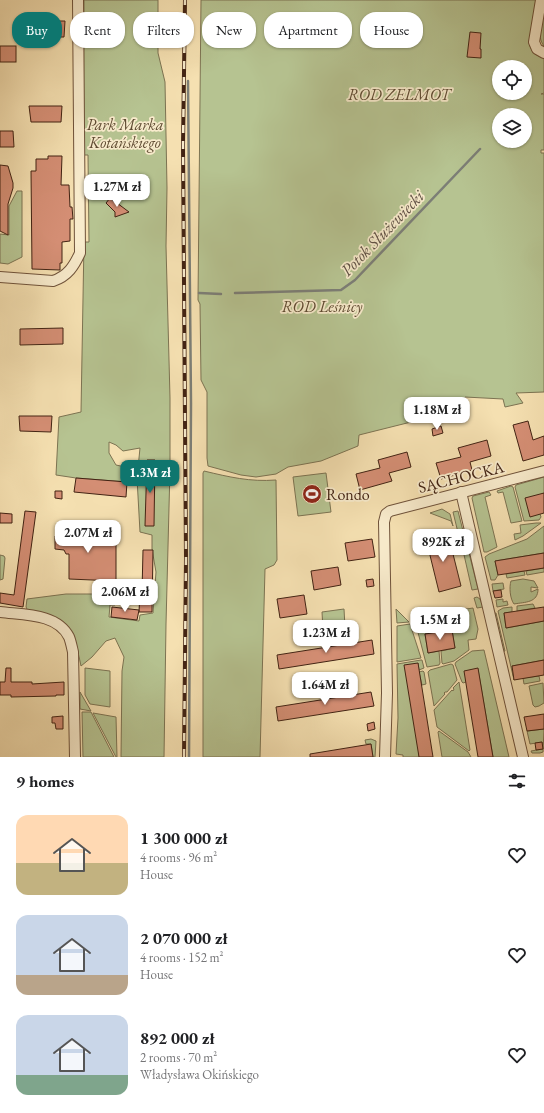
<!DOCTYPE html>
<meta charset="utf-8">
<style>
body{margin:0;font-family:"EB Garamond",serif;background:#f2f2f2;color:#202124;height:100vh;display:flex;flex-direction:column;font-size:15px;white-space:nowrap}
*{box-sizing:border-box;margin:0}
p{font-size:13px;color:#757577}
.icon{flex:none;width:22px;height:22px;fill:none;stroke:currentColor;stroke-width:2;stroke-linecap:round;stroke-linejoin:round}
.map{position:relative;height:757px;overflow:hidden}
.side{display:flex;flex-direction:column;background:#fff;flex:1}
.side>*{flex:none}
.top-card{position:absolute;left:12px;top:12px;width:520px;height:36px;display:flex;gap:8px}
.controls{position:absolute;left:492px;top:60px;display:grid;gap:8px}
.controls a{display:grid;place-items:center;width:40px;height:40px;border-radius:50%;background:#fff;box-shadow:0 1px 3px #0004;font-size:20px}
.price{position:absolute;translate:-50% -34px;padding:0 9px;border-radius:8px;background:#fff;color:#222;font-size:13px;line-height:26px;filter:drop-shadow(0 1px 2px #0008)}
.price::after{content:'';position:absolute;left:50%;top:24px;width:12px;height:9px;margin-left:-6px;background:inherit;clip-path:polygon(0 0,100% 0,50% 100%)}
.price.on{background:#0f766e;color:#fff}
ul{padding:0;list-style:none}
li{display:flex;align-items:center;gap:12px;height:100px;padding:0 16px}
li span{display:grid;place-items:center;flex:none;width:112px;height:80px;border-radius:12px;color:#555}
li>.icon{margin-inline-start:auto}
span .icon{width:48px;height:48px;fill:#fffc;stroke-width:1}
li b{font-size:17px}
h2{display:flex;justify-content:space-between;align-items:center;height:48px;padding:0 16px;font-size:17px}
.pill{padding:0 14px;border-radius:16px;background:#fff;box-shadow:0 1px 3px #0004;font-size:14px;line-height:36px}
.pill.on{background:#0f766e;color:#fff}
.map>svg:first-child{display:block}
.green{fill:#b6c391;stroke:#7c7352;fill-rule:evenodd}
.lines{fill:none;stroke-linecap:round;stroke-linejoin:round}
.stream{stroke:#7c7e76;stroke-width:2.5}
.building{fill:#d48e74;stroke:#422313}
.minor-casing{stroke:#6f523a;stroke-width:12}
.minor{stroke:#f8ebcc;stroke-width:10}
.rail-casing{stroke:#422313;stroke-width:4}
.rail{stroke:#f8ebcc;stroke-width:2.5;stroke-dasharray:8;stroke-linecap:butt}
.labels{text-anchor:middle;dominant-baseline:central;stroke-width:3.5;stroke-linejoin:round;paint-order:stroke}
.park-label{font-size:16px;font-style:italic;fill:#5f4b32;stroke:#f8ebcc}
.street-label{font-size:16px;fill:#422313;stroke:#f8ebcc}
.poi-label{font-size:16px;fill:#422313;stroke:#f8ebcc;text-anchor:start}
.water-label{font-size:17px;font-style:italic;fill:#5f5045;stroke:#f8ebcc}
</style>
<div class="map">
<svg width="544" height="757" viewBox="0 0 544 757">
<rect width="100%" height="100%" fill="#f5e0b1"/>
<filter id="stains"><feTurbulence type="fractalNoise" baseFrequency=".005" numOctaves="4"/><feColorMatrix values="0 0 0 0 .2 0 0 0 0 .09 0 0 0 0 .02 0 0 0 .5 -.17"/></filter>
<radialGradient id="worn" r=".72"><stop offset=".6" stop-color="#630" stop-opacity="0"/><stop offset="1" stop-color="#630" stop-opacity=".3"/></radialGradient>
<!-- green -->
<g class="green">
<path d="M84 0H158V53L165 82 167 188 166 246 170 398V469L166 624 164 757H121L122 671 124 657 115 638 106 641 92 657 81 666C78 651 72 625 56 618 48 614 37 613 28 611L26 607 27 599 66 594H116L115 605H110L109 617 139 621 140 615 153 613 156 572 152 549V535L140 532 137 478 140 448 123 451 116 445 109 442V453L116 465 125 467 133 475 127 482 76 478 56 475 59 417 81 412 84 242H89L88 155H83Z"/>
<path d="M201 0H536L529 42C530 51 536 56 544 58V93L541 94H544V150H541V153H544V392L516 393 523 403 505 407 503 399 465 397 464 400 419 410V420L359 435 358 446 321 461 288 467 276 474 256 477 241 475 208 466 207 458V392L201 380 200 304 198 300ZM499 67H525V93H499ZM499 115H525V141H499Z"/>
<path d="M544 9V46C536 36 542 20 544 9Z"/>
<path d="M17 191H22V257L8 264 0 263V234L9 235V206Z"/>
<path d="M204 471C229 477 250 482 276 480L277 560 274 565 265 569 260 757H203V473Z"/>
<path d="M326 473 331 512 298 516 293 477Z"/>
<path d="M544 477V493L540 514 541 517 539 520 524 521 515 487 516 485Z"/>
<path d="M511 486 513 487 522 521 511 523 503 492 498 493 497 491Z"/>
<path d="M489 492 491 495 485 497 497 547 487 552H484L472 498 473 496Z"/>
<path d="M442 509 450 514 453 526 451 521 430 513Z"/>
<path d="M458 511 466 543 461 545 453 512Z"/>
<path d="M536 523H541L523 536 515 540 514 534 521 533 520 525Z"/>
<path d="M544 526V553L495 561 498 575 495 580H491L485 557 489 554 527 539Z"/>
<path d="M467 545 478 589 472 590 462 546Z"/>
<path d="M0 555 4 556 5 558 3 579 0 580Z"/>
<path d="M544 568V572L527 575 526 571Z"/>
<path d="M524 571 525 575 507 578 506 574Z"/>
<path d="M523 579 534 581 538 588 531 587V592L538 589C538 603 525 602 514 604 510 599 509 587 511 581Z"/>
<path d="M503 583 504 589 493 591 492 584Z"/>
<path d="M477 597 480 599 483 607 477 608 474 598Z"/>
<path d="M503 599V602L507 601 508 605 497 607 496 600Z"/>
<path d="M533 604 535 608 517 611V606Z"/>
<path d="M512 607V612L504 613 506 628 544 621V660L512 666 514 680 498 611 503 608Z"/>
<path d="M473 608 478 629 476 639 468 640 469 650 454 661 443 664 442 663 441 651 455 648 452 630 425 634 428 653 439 651 440 663 439 665 427 667 414 617Z"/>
<path d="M344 609 345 627 323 630 322 612Z"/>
<path d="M396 609 409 622 397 623Z"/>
<path d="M493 613H496L505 651 502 652Z"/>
<path d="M410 624 421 658 397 662V626Z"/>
<path d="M484 650 509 757H493L478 669 465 671 466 682 463 683 462 682 455 664 456 662 472 651Z"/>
<path d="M421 660H422L424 668 419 670 418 663 419 757H403V755L396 754 398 718 397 664Z"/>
<path d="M451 664 453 665 457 680 447 692H445L444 693 445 694 434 706 428 672 430 670Z"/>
<path d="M85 668 110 671V707L90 704 85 695Z"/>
<path d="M423 671 424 672 426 684 422 685 419 672Z"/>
<path d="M539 676 540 681 524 684 523 678Z"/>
<path d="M459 682 470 750 469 751 437 727 434 710 452 690 453 691 454 689 453 688Z"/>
<path d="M543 683 544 703 539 706 535 707 533 705 529 686Z"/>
<path d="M80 692 91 711 80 709Z"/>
<path d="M82 712H91L114 757H83Z"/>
<path d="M93 713 116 717 117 757H116Z"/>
<path d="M544 729 543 752 540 753H532L531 751 543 749 542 742 530 744 527 731Z"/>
<path d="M439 731 468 752 471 757H442L438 732Z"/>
<path d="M371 739 376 741 375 757H373L371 744H366L365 740Z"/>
</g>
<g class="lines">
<!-- stream -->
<g class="stream">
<path d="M188 81 191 403 189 757"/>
<path d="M199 293 221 294"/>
<path d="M235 293 341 290 355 280 480 149"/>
</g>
</g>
<!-- building -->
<g class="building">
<path d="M32 21H65L64 37H34Z"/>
<path d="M470 32 481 33 480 49H481V58L467 57Z"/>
<rect x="0" y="46" width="16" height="16"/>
<path d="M29 106H62L61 122H31Z"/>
<path d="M0 131H13L14 147H0Z"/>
<path d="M48 156H62L61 185H69L70 207H72L73 219H70V241L62 242V263H60V270L32 269 31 171H36V159H48Z"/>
<path d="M0 165 8 166 13 183V188L8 204V235L0 231Z"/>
<path d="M110 198 116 204 117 203 129 212 115 217V212L106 203Z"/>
<path d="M63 328V344L20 345V329Z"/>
<path d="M19 416H52L51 432 20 431Z"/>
<path d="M528 421 533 440 544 436V455L523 461 513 425Z"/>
<path d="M441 426 443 433 433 436 432 429Z"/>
<path d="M487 440 491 456 470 462 472 470 441 479 436 463 461 457 458 448Z"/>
<path d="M407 452 411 467 389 473 392 481 360 490 356 474 380 468 378 460Z"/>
<path d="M147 460H155L154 526H145Z"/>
<path d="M76 478 127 482 126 497 74 492Z"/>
<path d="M55 491H62V499L55 498Z"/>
<path d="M544 493V513L530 517 525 498Z"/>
<path d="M25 511 36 512 23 607 0 603V593L14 595Z"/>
<path d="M0 513 12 514V523H0Z"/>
<path d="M72 523H97V542H116V581L69 579V554H66L64 550 55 549V536L71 537Z"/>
<path d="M448 534 461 586 439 592 426 539Z"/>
<path d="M372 539 375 557 348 561 345 543Z"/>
<path d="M143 550H153L152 612H139L140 592H142Z"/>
<path d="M544 553V568L498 575 495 561Z"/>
<path d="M338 567 341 585 314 590 311 571Z"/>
<path d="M373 579 374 586 367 587 366 580Z"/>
<path d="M501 590 502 597 495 598 493 591Z"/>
<path d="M304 595 307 614 280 618 277 599Z"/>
<path d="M112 607 139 610 137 620 111 617Z"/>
<path d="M544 607V621L506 628 504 613Z"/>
<path d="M452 630 455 648 428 653 425 634Z"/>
<path d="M372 640 374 654 279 669 277 655Z"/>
<path d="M544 660V675L514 680 512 666Z"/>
<path d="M418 663 426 713 433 757H419L404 665Z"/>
<path d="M6 668H11V682H32V684L64 682V695H56V696L11 697V695H0V682H5Z"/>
<path d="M478 668 493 757H478L467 690 464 671Z"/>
<path d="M371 692 374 706 278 721 276 707Z"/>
<path d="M544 714V729L527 731 524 717Z"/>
<path d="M63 716V729H56L55 723H52V717Z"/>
<path d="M374 722 375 729 368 731 367 724Z"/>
<path d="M542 742 543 749 536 750 535 743Z"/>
<path d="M371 744 373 757H310V754Z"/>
</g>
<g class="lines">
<!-- minor casing -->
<g class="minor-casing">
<g id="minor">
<path d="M541 0 534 42 537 49 544 53"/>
<path d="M0 277 53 281C68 276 74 266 80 253L78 0"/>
<path d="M461 492 523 757"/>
<path d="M0 612C23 615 57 613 69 637 71 642 72 648 73 652L75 757"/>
<path d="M385 757 387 693 384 522 386 514 390 511 544 471"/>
</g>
</g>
<!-- minor -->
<use href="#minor" class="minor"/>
<!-- rail casing -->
<g class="rail-casing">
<path id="rail" d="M184 757 186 558 183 145 185 0"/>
</g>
<!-- rail -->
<use href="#rail" class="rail"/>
</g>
<!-- icons -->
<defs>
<g id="stadium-disc" transform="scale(1)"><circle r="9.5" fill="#8f2418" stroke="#f8ebcc"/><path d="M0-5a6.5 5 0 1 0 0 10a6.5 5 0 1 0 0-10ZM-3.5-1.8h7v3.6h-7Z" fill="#fff"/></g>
</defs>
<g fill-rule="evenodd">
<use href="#stadium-disc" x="312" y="494"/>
</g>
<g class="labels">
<!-- park labels -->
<g class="park-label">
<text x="399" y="94">ROD ZELMOT</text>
<text x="125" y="124">Park Marka<tspan x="125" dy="18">Kotańskiego</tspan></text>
<text x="322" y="306">ROD Leśnicy</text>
</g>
<!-- street labels -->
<g class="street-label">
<text transform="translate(461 477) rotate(-14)">SĄCHOCKA</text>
</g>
<!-- poi labels -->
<g class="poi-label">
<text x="326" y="494">Rondo</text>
</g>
<!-- water labels -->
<g class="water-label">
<text transform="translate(382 233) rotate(-46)">Potok Służewiecki</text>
</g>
</g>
<rect width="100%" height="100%" filter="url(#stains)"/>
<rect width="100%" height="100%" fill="url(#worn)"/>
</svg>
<div class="controls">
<a><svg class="icon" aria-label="locate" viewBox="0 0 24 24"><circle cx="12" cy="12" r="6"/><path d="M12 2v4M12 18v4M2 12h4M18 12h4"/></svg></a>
<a><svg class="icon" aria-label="layers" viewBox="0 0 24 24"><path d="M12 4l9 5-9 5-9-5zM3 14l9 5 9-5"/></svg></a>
</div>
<b class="price" style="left:117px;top:208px">1.27M zł</b>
<b class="price" style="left:437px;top:431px">1.18M zł</b>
<b class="price on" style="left:150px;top:494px">1.3M zł</b>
<b class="price" style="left:88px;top:554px">2.07M zł</b>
<b class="price" style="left:443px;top:563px">892K zł</b>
<b class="price" style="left:125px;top:613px">2.06M zł</b>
<b class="price" style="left:440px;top:641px">1.5M zł</b>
<b class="price" style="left:326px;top:654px">1.23M zł</b>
<b class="price" style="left:325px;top:706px">1.64M zł</b>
<div class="top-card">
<a class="pill on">Buy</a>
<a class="pill">Rent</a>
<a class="pill">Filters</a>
<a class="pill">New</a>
<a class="pill">Apartment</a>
<a class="pill">House</a>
</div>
</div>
<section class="side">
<h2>9 homes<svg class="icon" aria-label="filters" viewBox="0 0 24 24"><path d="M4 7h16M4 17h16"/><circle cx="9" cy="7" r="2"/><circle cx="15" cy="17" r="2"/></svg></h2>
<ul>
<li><span style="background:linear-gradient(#ffd9b3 60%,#c2b280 0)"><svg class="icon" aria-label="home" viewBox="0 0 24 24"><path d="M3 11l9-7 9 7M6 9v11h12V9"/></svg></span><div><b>1 300 000 zł</b><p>4 rooms · 96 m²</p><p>House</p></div><svg class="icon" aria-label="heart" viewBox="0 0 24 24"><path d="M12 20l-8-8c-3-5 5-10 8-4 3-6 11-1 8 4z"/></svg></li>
<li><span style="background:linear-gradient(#c9d6e8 75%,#b9a48a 0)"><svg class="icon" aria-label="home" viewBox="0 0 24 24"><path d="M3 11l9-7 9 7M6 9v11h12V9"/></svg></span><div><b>2 070 000 zł</b><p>4 rooms · 152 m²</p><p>House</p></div><svg class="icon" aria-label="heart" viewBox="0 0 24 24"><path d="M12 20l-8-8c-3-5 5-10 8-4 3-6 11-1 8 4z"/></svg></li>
<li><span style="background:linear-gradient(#c9d6e8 75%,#7fa58c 0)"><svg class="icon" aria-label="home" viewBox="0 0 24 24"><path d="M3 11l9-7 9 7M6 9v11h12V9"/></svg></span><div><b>892 000 zł</b><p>2 rooms · 70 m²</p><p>Władysława Okińskiego</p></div><svg class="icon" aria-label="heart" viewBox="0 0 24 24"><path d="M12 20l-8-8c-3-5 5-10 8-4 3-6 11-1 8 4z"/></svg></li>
</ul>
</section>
